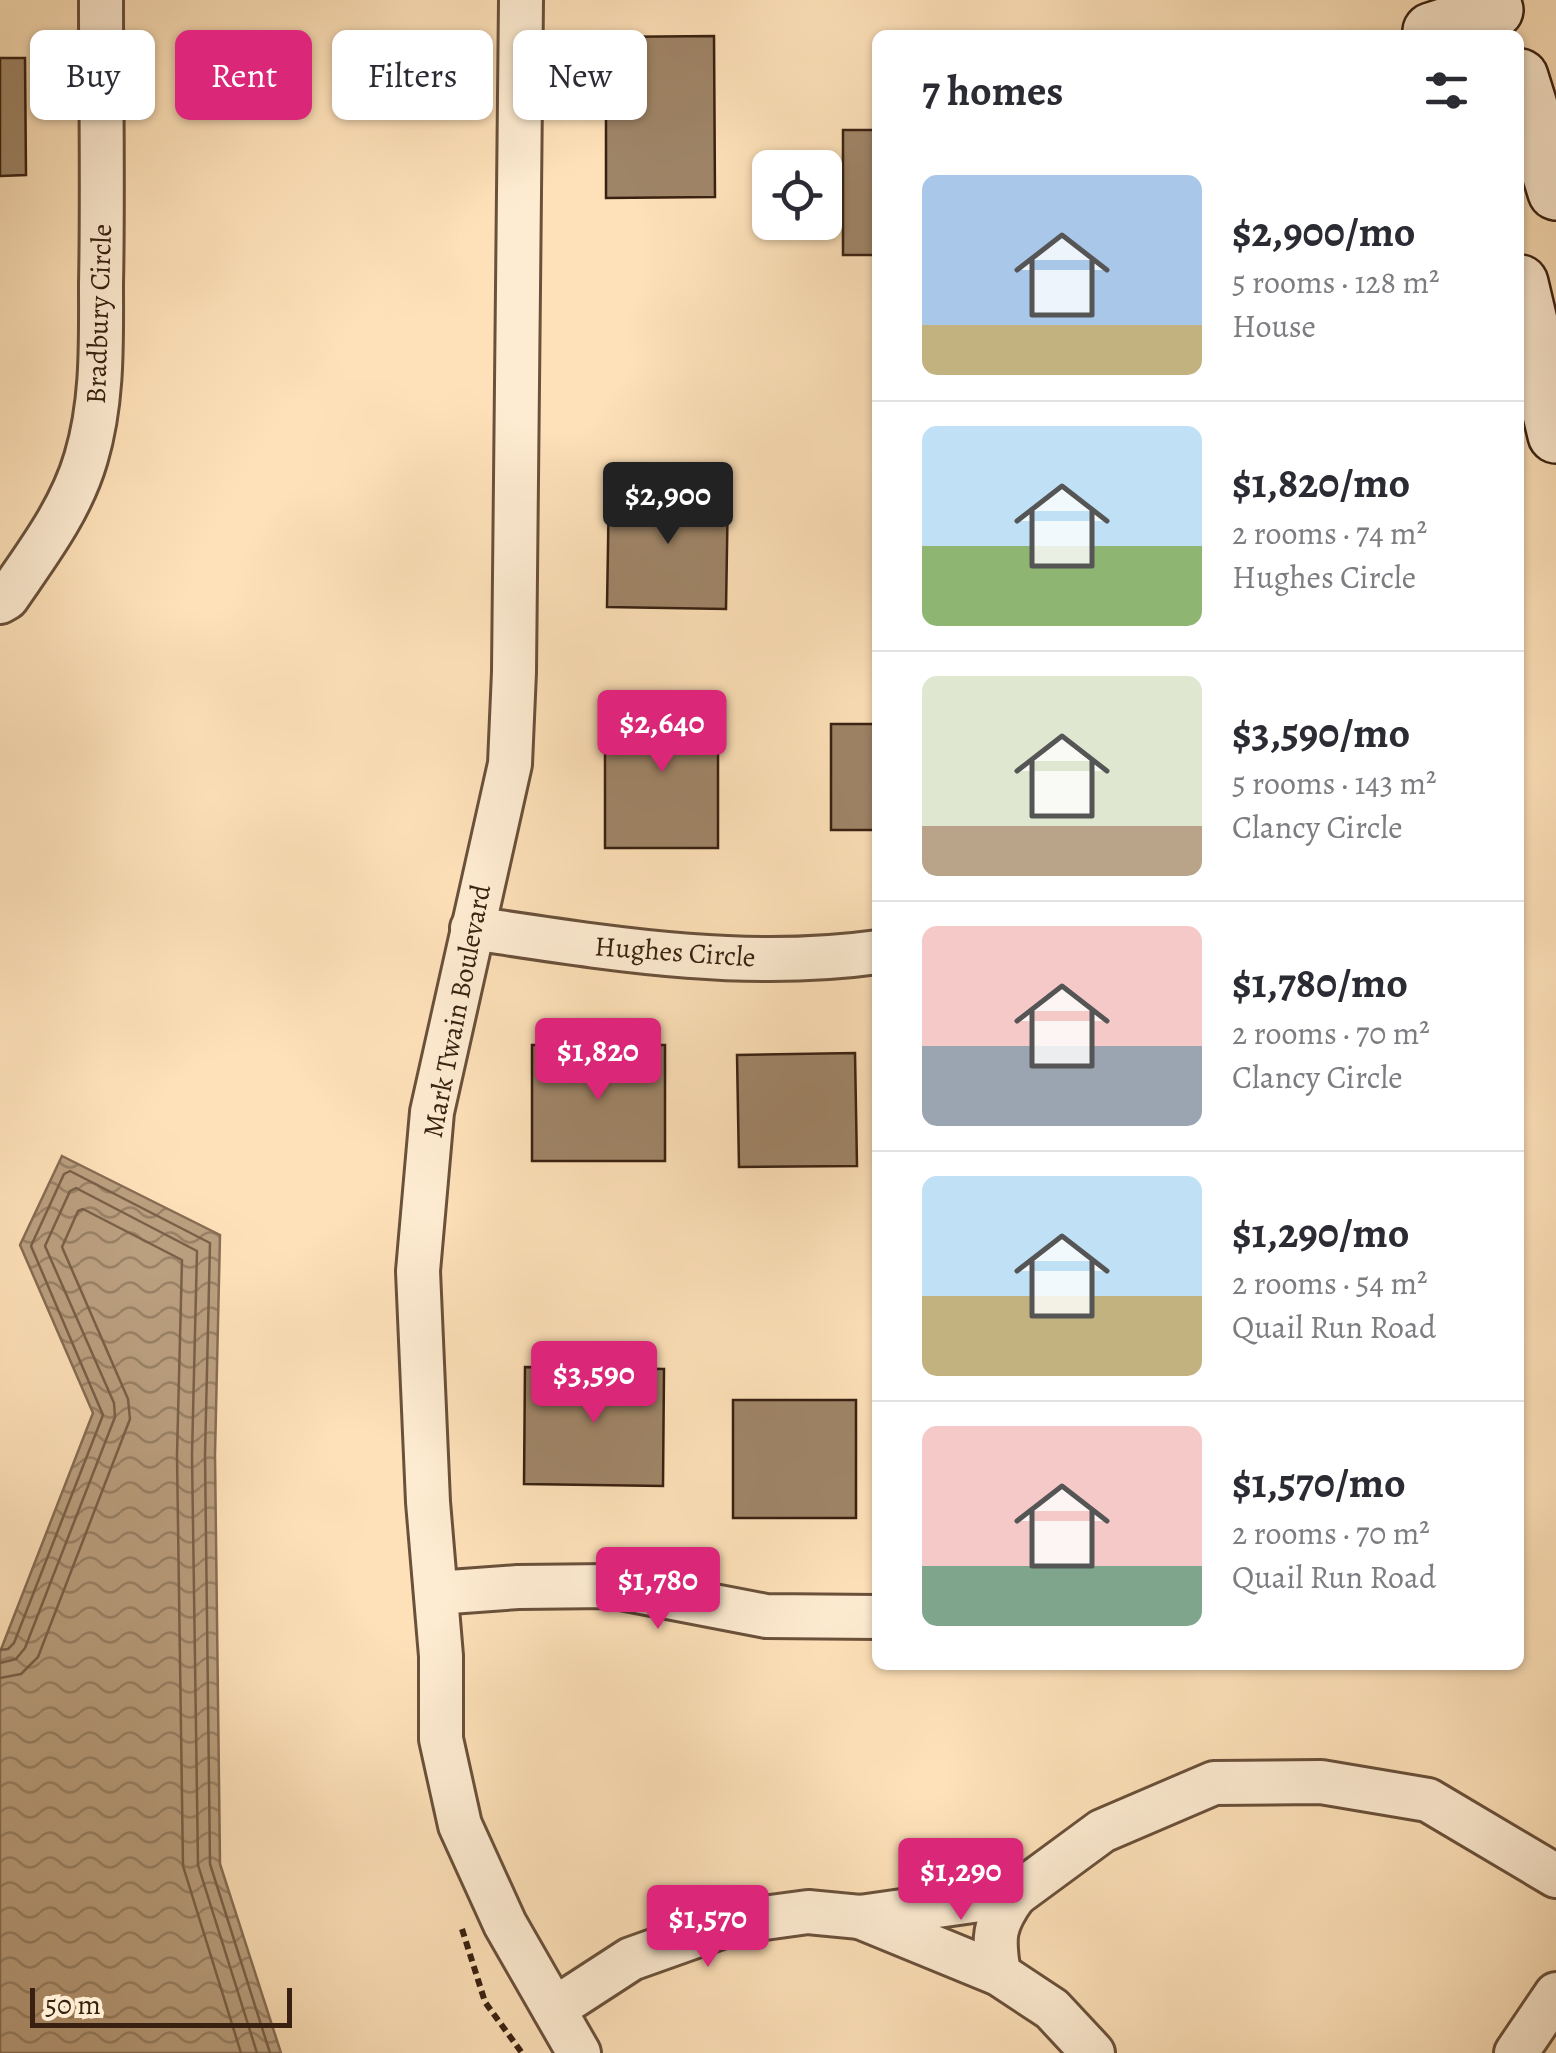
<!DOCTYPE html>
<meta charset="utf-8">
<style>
body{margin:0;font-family:Alegreya,serif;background:#f2f2f3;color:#2b2b33;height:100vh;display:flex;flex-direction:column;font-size:38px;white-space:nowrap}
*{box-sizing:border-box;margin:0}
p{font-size:32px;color:#7c7c81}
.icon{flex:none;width:55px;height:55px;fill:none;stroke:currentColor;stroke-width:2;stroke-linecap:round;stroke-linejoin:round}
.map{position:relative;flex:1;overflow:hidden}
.details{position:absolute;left:872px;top:30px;width:652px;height:1640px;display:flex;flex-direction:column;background:#fff;border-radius:15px;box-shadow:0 2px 8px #0004}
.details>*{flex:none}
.hud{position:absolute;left:30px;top:30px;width:692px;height:90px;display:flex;gap:20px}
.controls{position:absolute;left:752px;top:150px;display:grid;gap:20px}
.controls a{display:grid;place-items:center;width:90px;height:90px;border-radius:15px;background:#fff;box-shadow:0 2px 8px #0004;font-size:50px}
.scale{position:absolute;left:30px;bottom:25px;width:262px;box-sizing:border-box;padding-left:10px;border:5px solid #392111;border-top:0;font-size:28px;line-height:35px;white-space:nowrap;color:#392111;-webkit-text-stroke:8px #feecd2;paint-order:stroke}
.price{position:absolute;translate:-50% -85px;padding:0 22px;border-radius:10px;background:#db2777;color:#fff;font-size:32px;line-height:65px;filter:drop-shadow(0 2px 5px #0008)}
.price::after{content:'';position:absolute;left:50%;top:60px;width:30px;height:22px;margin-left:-15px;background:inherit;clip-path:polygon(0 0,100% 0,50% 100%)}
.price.on{background:#222;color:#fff}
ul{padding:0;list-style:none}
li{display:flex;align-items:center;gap:30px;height:250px;padding:0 50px}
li+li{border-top:2px solid #e1e1e2}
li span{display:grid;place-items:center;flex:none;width:280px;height:200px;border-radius:15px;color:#555}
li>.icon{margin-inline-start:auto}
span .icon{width:120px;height:120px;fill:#fffc;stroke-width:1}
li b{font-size:42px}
h2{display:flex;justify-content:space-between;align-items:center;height:120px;padding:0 50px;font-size:42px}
.chip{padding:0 35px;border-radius:15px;background:#fff;box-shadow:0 2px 8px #0004;font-size:35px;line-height:90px}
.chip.on{background:#db2777;color:#fff}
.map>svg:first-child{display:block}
.water{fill:url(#water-waves);stroke:#876d54;stroke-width:2.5}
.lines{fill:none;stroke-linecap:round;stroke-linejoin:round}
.shore{stroke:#7a6048;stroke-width:2.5}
.building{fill:#9f8568;stroke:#392111;stroke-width:2.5}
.street-casing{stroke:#6a513b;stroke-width:48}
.secondary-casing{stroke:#392111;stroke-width:60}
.path{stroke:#392111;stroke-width:6;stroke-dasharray:8 5;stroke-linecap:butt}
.street{stroke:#feecd2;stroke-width:42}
.secondary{stroke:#feecd2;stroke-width:55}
.labels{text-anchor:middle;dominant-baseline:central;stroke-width:9;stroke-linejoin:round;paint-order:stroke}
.street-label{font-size:28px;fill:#392111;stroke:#feecd2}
</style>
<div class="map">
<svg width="1556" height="2053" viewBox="0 0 1556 2053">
<defs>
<pattern id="water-waves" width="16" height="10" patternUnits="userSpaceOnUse" patternTransform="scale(2.5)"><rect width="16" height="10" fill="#bba080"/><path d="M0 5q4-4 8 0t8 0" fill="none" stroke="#998267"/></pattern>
</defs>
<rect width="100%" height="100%" fill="#fee1b9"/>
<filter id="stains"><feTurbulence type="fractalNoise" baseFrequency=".002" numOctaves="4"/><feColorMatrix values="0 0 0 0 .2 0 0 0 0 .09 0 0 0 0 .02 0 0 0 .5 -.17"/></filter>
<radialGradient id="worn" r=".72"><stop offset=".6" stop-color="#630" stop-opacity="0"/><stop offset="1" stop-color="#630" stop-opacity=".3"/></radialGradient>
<!-- water -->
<path class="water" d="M62 1156 220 1235 215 1455 220 1864 281 2053H0V1652L93 1413 20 1245Z"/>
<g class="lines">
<!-- shore -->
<g class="shore">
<path d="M0 1650 8 1649 14 1643 103 1415 31 1246 64 1174 70 1171 210 1243 205 1455 210 1864 270 2053"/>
<path d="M0 1663 16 1659 25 1648 115 1417 114 1403 45 1246 70 1191 76 1188 197 1251 192 1455 198 1865 257 2053"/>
<path d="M0 1678 21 1674 38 1657 130 1419 128 1399 62 1247 78 1211 83 1209 182 1260 177 1455 183 1866 241 2053"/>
</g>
</g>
<!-- building -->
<g class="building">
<path d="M714 36 715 197 606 198V37Z"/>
<path d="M0 58H25L26 175 0 176Z"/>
<rect x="843" y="130" width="35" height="125"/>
<path d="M609 485 728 487 726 609 607 607Z"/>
<rect x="605" y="702" width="113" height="146"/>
<rect x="831" y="724" width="47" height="106"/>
<rect x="532" y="1045" width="133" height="116"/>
<path d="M855 1053 857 1166 739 1167 737 1055Z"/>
<path d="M525 1367 664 1369 663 1486 524 1484Z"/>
<rect x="733" y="1400" width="123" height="118"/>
</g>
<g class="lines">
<!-- street casing -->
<g class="street-casing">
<g id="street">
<path d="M521 0 514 672 510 764 432 1112 418 1271 428 1502 441 1656V1739L460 1825 505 1924 579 2053"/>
<path d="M0 602 7 598C37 554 71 510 86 458 103 401 101 342 101 284 103 189 101 95 101 0"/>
<path d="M472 928C607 948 742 971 878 952"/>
<path d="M436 1593 518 1587 610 1586 766 1616 878 1617"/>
<path d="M860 1917 999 1974 1052 2009 1093 2053"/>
<path d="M999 1974C993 1938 993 1925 1015 1895"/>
<path d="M554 2009 631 1959 735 1922 808 1912 860 1917 1015 1895 1102 1831 1214 1783 1321 1782 1428 1800 1556 1876"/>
<path d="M1516 2053 1556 1994"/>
</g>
</g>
<!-- secondary casing -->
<g class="secondary-casing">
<g id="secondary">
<path d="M1431 31 1495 10"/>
<path d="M1520 77 1556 192"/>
<path d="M1520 283 1556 435"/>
</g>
</g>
<!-- path -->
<path class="path" d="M462 1929 485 2002 522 2053"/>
<!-- street -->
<use href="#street" class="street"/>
<!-- secondary -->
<use href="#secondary" class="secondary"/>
</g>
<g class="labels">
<!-- street labels -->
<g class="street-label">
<text transform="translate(99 314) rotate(-88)">Bradbury Circle</text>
<text transform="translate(675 952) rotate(4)">Hughes Circle</text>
<text transform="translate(457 1011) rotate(-79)">Mark Twain Boulevard</text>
</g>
</g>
<rect width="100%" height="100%" filter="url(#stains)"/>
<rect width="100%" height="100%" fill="url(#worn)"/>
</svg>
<div class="controls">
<a><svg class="icon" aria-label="locate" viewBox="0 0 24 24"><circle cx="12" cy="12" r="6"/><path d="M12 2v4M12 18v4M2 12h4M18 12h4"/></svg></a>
</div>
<div class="scale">50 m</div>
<b class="price on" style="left:668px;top:547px">$2,900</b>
<b class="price" style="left:662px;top:775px">$2,640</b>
<b class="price" style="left:598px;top:1103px">$1,820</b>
<b class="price" style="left:594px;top:1426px">$3,590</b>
<b class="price" style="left:658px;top:1632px">$1,780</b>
<b class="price" style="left:961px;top:1923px">$1,290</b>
<b class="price" style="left:708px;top:1970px">$1,570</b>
<div class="hud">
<a class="chip">Buy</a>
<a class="chip on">Rent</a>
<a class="chip">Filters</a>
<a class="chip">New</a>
</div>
<section class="details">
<h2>7 homes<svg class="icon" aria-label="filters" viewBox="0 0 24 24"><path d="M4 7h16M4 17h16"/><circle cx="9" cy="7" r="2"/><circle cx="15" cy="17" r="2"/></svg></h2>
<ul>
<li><span style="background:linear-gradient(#a9c7e8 75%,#c2b280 0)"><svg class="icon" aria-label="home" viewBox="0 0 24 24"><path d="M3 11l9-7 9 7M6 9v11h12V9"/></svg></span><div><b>$2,900/mo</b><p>5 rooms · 128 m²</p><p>House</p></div></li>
<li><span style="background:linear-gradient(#bfe0f5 60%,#8fb573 0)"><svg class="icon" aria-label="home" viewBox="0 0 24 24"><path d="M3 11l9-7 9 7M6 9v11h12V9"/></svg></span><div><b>$1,820/mo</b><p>2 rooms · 74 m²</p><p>Hughes Circle</p></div></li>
<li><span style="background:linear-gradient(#dfe7d0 75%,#b9a48a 0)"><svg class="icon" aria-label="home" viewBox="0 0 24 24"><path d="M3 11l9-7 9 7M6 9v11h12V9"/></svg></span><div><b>$3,590/mo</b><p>5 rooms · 143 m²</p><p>Clancy Circle</p></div></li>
<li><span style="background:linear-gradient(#f6c9c9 60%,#9aa5b1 0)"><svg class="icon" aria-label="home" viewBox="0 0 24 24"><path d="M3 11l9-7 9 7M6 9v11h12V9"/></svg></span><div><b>$1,780/mo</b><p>2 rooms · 70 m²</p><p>Clancy Circle</p></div></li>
<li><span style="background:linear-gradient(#bfe0f5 60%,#c2b280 0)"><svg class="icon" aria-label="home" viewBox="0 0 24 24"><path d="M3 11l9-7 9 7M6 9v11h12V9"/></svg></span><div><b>$1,290/mo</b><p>2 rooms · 54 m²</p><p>Quail Run Road</p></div></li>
<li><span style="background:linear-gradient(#f6c9c9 70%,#7fa58c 0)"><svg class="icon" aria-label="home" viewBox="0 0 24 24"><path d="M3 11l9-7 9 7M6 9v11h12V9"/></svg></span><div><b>$1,570/mo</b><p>2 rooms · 70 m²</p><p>Quail Run Road</p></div></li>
</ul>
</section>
</div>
